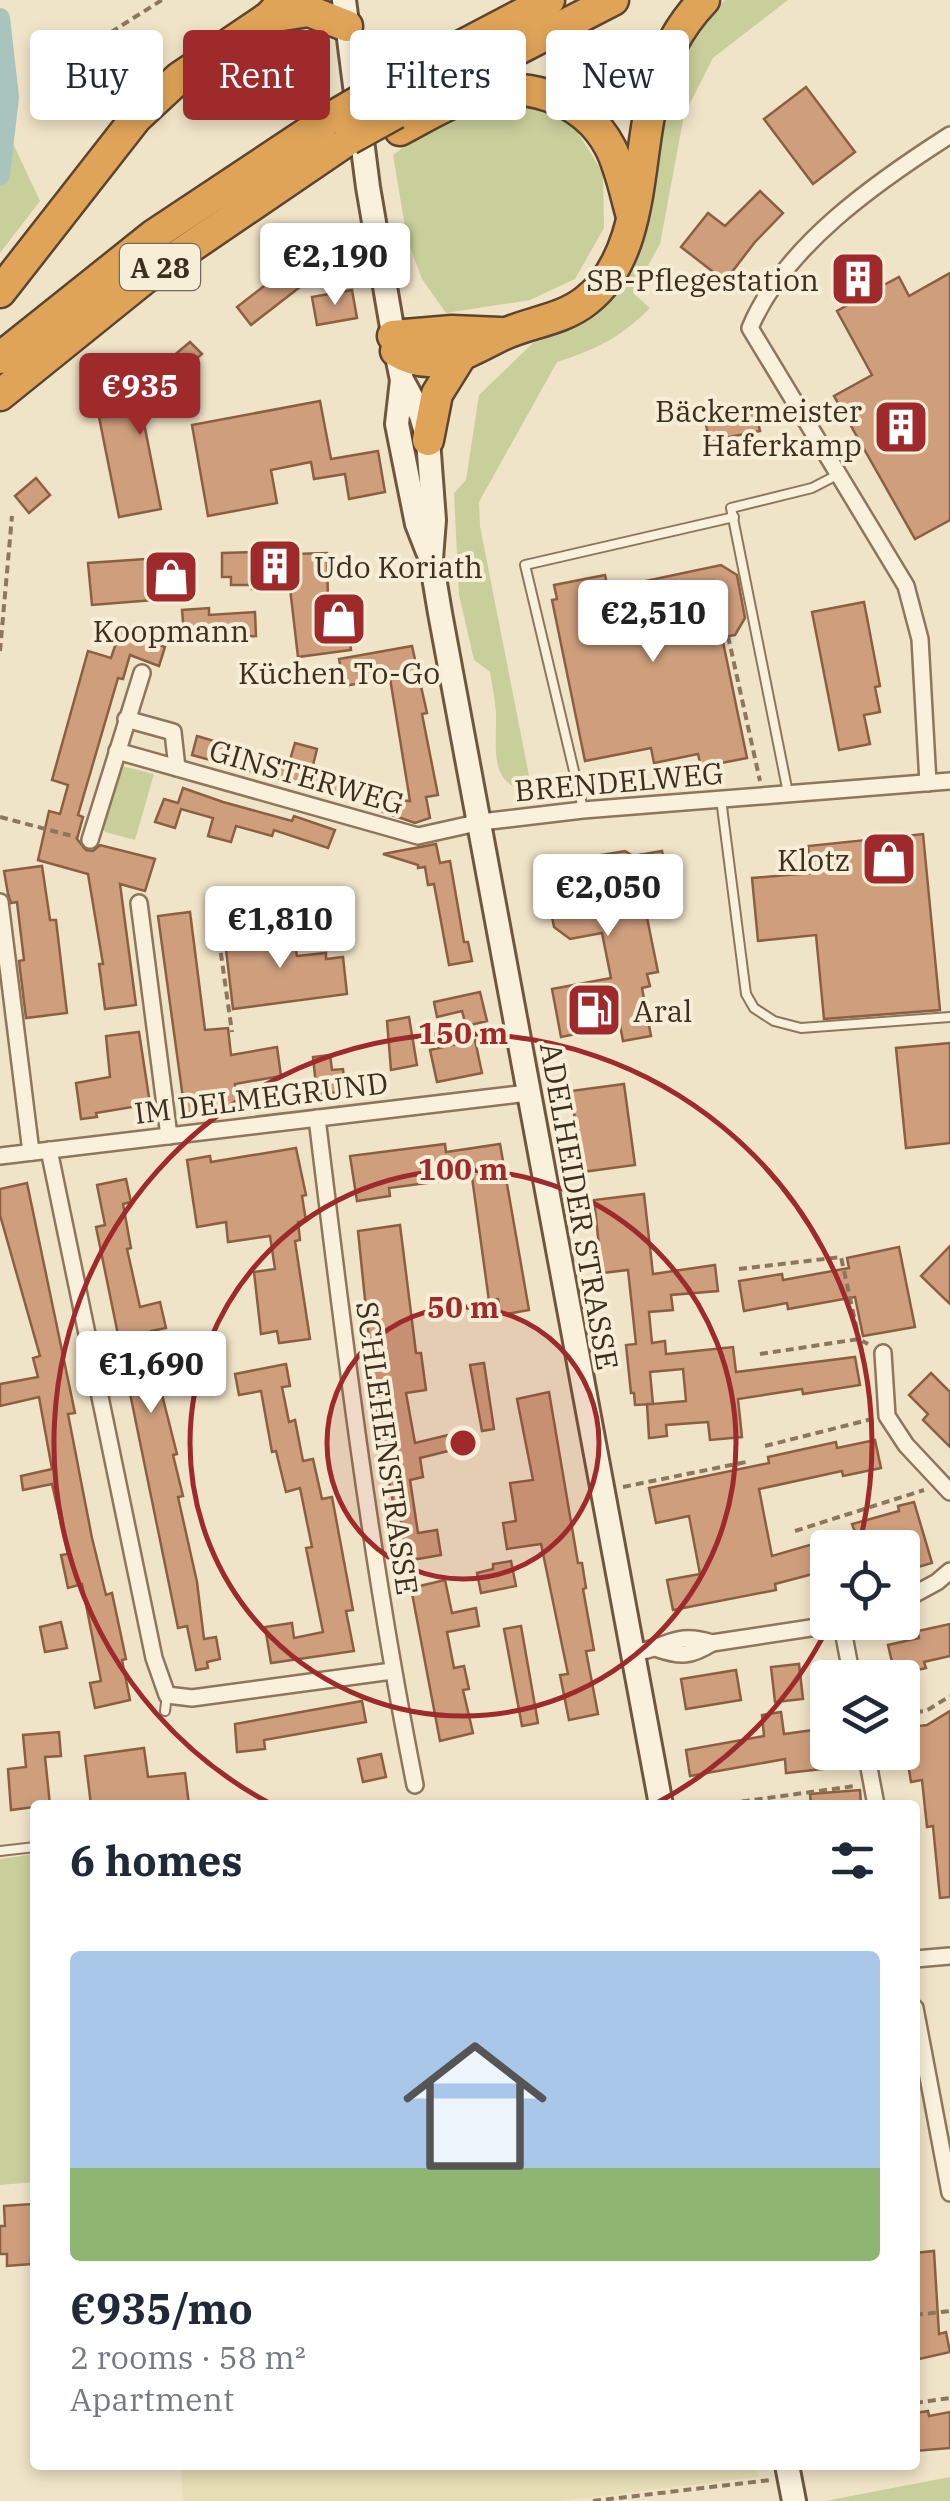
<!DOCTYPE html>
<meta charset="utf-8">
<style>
body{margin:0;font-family:"IBM Plex Serif",serif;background:#f6f6f7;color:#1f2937;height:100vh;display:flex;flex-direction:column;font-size:38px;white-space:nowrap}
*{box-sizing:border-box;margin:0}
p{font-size:32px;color:#747a83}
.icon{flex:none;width:55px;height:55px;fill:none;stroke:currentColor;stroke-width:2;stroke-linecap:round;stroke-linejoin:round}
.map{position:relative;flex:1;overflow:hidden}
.sheet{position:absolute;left:30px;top:1800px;width:890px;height:670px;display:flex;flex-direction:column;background:#fff;border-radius:10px;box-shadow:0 5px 15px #0003}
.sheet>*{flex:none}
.top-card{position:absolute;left:30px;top:30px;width:890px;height:90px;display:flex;gap:20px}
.tools{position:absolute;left:810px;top:1530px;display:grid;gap:20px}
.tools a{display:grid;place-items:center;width:110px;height:110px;border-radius:10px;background:#fff;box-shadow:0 5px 15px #0003;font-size:50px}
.price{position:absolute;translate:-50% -85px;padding:0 22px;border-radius:10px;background:#fff;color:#222;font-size:32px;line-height:65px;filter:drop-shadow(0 2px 5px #0008)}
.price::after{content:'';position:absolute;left:50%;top:60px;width:30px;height:22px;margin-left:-15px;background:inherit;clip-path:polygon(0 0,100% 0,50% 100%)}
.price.on{background:#9e2a2b;color:#fff}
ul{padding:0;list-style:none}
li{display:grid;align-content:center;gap:20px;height:530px;padding:0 40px}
li span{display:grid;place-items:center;height:310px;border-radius:10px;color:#555}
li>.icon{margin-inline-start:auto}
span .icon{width:180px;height:180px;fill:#fffc;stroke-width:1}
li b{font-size:42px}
h2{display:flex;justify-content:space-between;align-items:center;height:120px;padding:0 40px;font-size:42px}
.chip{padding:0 35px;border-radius:10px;background:#fff;box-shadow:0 5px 15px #0003;font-size:35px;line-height:90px}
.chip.on{background:#9e2a2b;color:#fff}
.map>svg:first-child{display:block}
.farmland{fill:#e6deb5}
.green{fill:#c9cf9b}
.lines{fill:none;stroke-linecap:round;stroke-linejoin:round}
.canal{stroke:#a9c4bc;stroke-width:20}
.building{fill:#cf9f7d;stroke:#8d5f41;stroke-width:2.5;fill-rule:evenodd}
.lane-casing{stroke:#8d765c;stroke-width:12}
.street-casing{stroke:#8d765c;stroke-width:20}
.secondary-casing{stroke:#6f573f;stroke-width:28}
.highway-casing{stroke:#5b4430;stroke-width:35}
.path{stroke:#8d765c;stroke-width:4;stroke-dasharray:8 5;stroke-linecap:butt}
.lane{stroke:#faf1dc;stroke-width:8}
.street{stroke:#faf1dc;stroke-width:15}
.secondary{stroke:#faf1dc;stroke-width:22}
.highway{stroke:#e0a458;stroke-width:30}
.highway-bridge-casing{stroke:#5b4430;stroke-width:35;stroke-linecap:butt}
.highway-bridge{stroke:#e0a458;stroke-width:30}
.ring{fill:none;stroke:#9e2a2b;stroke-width:5}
.labels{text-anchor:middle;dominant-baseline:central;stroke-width:8;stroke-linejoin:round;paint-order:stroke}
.shield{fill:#f7eed8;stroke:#756857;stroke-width:2.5}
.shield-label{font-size:28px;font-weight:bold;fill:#3d2e20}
.poi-label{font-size:30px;fill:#3d2e20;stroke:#f7eed8;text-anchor:end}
.street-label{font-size:30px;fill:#3d2e20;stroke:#f7eed8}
.centre{fill:#9e2a2b;stroke:#f7eed8;stroke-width:5}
.ring-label{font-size:30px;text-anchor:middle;font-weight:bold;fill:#9e2a2b;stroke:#f7eed8;stroke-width:8;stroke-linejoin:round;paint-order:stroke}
</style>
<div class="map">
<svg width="950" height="2501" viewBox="0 0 950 2501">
<rect width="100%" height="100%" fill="#f0e4c8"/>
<!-- farmland -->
<path class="farmland" d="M181 2465H756L758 2477 560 2501H183Z"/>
<!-- green -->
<g class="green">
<path d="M725 0H788L713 58 684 115 660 244 633 293 650 308C620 338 597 349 557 362L479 502 480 526 532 791C487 788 497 746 496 713 495 699 492 686 490 672L474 660 459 595 454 493 466 480 479 395 533 343 567 331 598 310 638 252 647 220 663 116 674 82 687 48 708 16Z"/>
<path d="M490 104 540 105 575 128 603 173 604 228 575 279 530 300 446 313 422 279 407 239 393 155 442 119Z"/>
<path d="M0 116 40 201 0 253Z"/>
<path d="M118 765 154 774 135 840 105 832 101 825Z"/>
<path d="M35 1854V2182L0 2185V1859Z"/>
<path d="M950 2477V2501H825Z"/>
</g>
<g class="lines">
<!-- canal -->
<path class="canal" d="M0 18 9 97 0 175"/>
</g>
<!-- building -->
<g class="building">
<path d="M806 87 855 152 813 184 764 119Z"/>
<path d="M760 191 783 213 755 242 725 281 681 247 708 213 725 226Z"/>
<path d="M322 241 336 259 251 325 237 307Z"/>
<path d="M863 256 880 287 899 277 909 296 950 273V520L915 539 834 396 872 375 837 311 853 302 836 270Z"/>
<path d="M352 290 357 318 317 325 312 297Z"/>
<path d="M190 342 202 354 173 378 184 406 142 413 161 509 119 517 99 417H105L167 370 165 363Z"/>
<path d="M320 401 331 459 378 451 385 492 349 499 345 474 314 479 311 462 271 470 277 503 208 516 192 425Z"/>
<path d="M756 413 760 431 709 441 706 424Z"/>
<path d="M36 478 50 495 29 513 15 496Z"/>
<path d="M256 552V555L327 553 328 602 345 600 351 650 298 657 290 588 252 589V585H231V577H222V553Z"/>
<path d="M189 556 191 597 92 605 88 563Z"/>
<path d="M721 565 737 575 745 618 735 635 722 637 747 758 701 767 698 754 654 763 651 748 585 761 552 600 557 599 554 585 605 575 608 589Z"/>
<path d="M864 602 880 686 875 687 880 712 864 715 870 744 839 750 812 612Z"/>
<path d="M209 608V615L255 612 256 636 228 638V630L184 633 182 610Z"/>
<path d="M120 631 165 647 159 666 130 655 123 679 118 678 78 815 83 817 77 839 86 850 93 851 100 845 155 859 145 891 120 884 136 1005 105 1009 99 964H103L88 874 38 860 49 811 60 814 68 785 52 780 88 651 111 658Z"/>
<path d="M412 646 427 713 422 714 438 795 426 797 430 818 415 823 383 812 387 799 410 801 390 678 344 686 339 659Z"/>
<path d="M197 736 289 763 295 743 317 749 312 769 345 778 341 796 192 755Z"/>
<path d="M183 788 223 802 292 821 294 816 335 830 328 848 274 830 272 836 236 826 231 842 208 836 213 818 181 809 175 828 155 822 164 799 178 803Z"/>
<path d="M923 834 940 1010 824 1019 816 935 758 941 752 878 810 873 808 846Z"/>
<path d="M436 844 440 863 450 861 464 942H468L472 961 449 965 434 884 428 885 425 867 418 868V865L383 854Z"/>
<path d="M625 851 633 856 662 851 668 882 641 888 658 972 647 974 650 986 642 988 651 1036 623 1041 620 1025 561 1037 552 989 611 978 602 933 570 939 554 927 545 881 553 870 579 865 584 858Z"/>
<path d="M42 866 50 920H56L67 1013 26 1018 19 961 24 960 17 902 11 903 8 894 4 871Z"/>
<path d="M190 912 205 1030 228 1028 231 1055 277 1047 281 1076 235 1084 237 1104 185 1113 158 916Z"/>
<path d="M266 925 292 929 297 956 326 953V959L343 957 347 994 233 1009 225 941 268 935Z"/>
<path d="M480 992 487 1021 466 1026 462 1011 437 1017 434 1002Z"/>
<path d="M409 1017 417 1065 391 1070 387 1021Z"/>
<path d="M139 1032 150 1104 96 1113 97 1117 81 1119 76 1083 110 1077 106 1036Z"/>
<path d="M475 1040 482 1073 437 1082 430 1050Z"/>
<path d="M950 1043V1143L906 1148 896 1048Z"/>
<path d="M330 1055 332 1070 343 1069 345 1091 317 1095 313 1057Z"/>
<path d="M624 1084 635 1165 582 1172 571 1091Z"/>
<path d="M445 1144 446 1152 500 1144 529 1310 501 1315 498 1299 489 1301 472 1177 389 1188 390 1196 357 1201 350 1156Z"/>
<path d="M296 1148 306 1195 302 1196 306 1221 298 1222 300 1240 295 1241 310 1339 279 1343 277 1331 261 1334 254 1272 275 1269 270 1236 228 1242 226 1222 197 1227 187 1160 210 1156 211 1162Z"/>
<path d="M126 1179 131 1202 123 1204 131 1248 127 1249 140 1307 160 1302 166 1328 151 1331 159 1371H156L177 1454 173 1455 183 1496 178 1497 197 1582 204 1639 216 1637 220 1659 207 1662 208 1668 196 1670 187 1626 178 1628 96 1227 105 1225 97 1185Z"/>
<path d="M27 1183 75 1413 68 1414 92 1538 106 1595 112 1593 126 1659 122 1660 130 1700 95 1708 90 1683 101 1681 82 1584 68 1588 61 1555 68 1554 52 1484 23 1490 21 1476 52 1469 39 1397 0 1406V1384L38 1377 33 1358 40 1356 0 1215V1189Z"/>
<path d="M644 1194 653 1274 715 1265 718 1291 671 1295 673 1310 649 1312 652 1343 665 1341 666 1354 733 1347 736 1372 855 1357 860 1385 803 1394 802 1389 738 1399 742 1437 710 1440 708 1422 666 1425 667 1436 649 1438 647 1404H653L635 1405 634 1393H631L626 1345 636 1344 628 1270 602 1273 594 1200ZM683 1369 686 1401 653 1404 650 1372Z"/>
<path d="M400 1225 416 1353H421L426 1390 406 1393 415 1443 448 1435 452 1450 420 1458 423 1477 410 1480 418 1533 437 1530 441 1555 406 1561 399 1506 394 1507 391 1492 375 1397 358 1231Z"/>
<path d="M950 1246V1304L921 1276Z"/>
<path d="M899 1247 915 1327 863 1336 855 1297 788 1309 787 1303 744 1311 739 1281 782 1274 783 1280 849 1268 847 1258Z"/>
<path d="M484 1363 494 1429 482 1431 470 1365Z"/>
<path d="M286 1364 290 1386 282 1387 289 1422 295 1420 303 1461 313 1459 322 1499 332 1497 353 1610 346 1611 354 1651 271 1663 265 1627 292 1623 294 1638 323 1632 306 1548 312 1547 300 1488 286 1492 276 1451 272 1452 261 1391 239 1395 235 1374Z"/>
<path d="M931 1373 950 1392V1447L923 1420 928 1414 909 1395Z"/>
<path d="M549 1392 578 1563H582L586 1588 583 1589 594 1650 586 1651 598 1714 569 1720 560 1675 568 1674 541 1544 507 1549 503 1523 516 1521 510 1483 533 1480 517 1399Z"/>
<path d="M875 1440 881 1468 843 1476 842 1471 759 1489 772 1556 855 1532 852 1524 899 1511 898 1506 914 1502 932 1563 915 1568 907 1537 871 1548H828V1570L775 1584 776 1590 673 1610 667 1580 700 1574 689 1516 656 1523 649 1488 769 1463 768 1457 836 1442 837 1448Z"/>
<path d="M511 1561 516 1586 481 1593 477 1573 493 1569V1564Z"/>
<path d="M445 1580 452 1613 476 1608 479 1626 447 1632 454 1668 464 1666 469 1689 463 1690 473 1733 440 1741 411 1588Z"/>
<path d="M61 1622 67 1648 45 1652 40 1627Z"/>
<path d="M950 1624V1656L924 1662 926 1668 895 1675 888 1645 919 1638 918 1631Z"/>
<path d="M521 1626 538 1723 522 1726 504 1629Z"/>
<path d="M799 1664 803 1699 775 1702 771 1667Z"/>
<path d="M736 1670 741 1700 686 1709 681 1679Z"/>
<path d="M362 1701 366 1722 264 1740 265 1749 237 1752 235 1724Z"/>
<path d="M950 1711V1897L940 1898 933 1826 927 1827 922 1780 911 1782 902 1728 927 1725Z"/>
<path d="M781 1712 784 1734 828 1728V1752L832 1768 786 1773 785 1759 690 1776 686 1750 764 1736 762 1715Z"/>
<path d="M59 1732 61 1756 45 1757 50 1805 11 1810 8 1769 26 1767 23 1735Z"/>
<path d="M144 1748 148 1777 185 1773 189 1805H91L85 1756Z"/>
<path d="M381 1754 386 1777 363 1782 358 1759Z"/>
<path d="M860 1790 861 1805H811L810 1794Z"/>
<path d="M32 2204 31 2264 7 2266V2254H0V2226H5L4 2206Z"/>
<path d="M934 2251 939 2334 946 2332 950 2352 915 2360V2253Z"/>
<path d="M928 2411 929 2416 950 2412V2448L915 2451V2413Z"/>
</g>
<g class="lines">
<!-- lane casing -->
<g class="lane-casing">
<g id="lane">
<path d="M788 793 731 508 812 488 839 474"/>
<path d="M721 799 746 994 754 1008 774 1021 801 1028 950 1017"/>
<path d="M583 809 525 565 734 517"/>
<path d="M165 1711 167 1695"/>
<path d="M0 1851 35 1847"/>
</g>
</g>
<!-- street casing -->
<g class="street-casing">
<g id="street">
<path d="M126 719 173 732 177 768"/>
<path d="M117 751 418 836 481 822 583 810 950 781"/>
<path d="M928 783 920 639 906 586 750 328C784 246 878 181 950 135"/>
<path d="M90 840 142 673"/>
<path d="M0 902 31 1152"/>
<path d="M139 903 169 1136"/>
<path d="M317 1118C344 1341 371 1564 415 1785"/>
<path d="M49 1150 154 1658 167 1695 192 1698 392 1671"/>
<path d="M0 1156 528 1093"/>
<path d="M883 1353 887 1416 906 1445 950 1492"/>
<path d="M902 1601 937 1582 950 1571"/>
<path d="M842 1625 852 1678"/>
<path d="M658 1649C681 1657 691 1656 712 1643"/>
<path d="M633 1653C668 1648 675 1631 712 1643L850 1622"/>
<path d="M866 1752 876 1805"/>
<path d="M915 1959 950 1956"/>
<path d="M915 2008 950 2193"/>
</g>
</g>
<!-- secondary casing -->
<g class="secondary-casing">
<g id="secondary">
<path d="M344 0 368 187 396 351 402 380 421 415 428 440 434 520 431 559 440 613 661 1805"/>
<path d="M402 380 397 424 417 524 428 552"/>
<path d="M787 2465 794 2501"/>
</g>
</g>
<!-- highway casing -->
<g class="highway-casing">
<g id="highway">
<path d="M269 17 309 11 347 26"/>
<path d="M389 84 549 0"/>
<path d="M429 95 613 0"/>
<path d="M400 130C423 118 445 104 469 96 521 78 584 97 610 147 620 166 625 191 631 213"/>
<path d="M0 292 136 118 179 78 269 17 285 0"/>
<path d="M393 336 452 331 500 333"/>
<path d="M396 351C431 373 463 355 496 338 525 322 560 322 587 300 643 256 637 163 652 101 660 63 677 28 704 0"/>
<path d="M0 358 154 235 327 120"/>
<path d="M0 395 145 278 349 139"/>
<path d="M428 440 437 394 460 357"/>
</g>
</g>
<!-- path -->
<g class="path">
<path d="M89 46 162 0"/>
<path d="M728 636 760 781"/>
<path d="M0 651 12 516"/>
<path d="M0 817 76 837"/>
<path d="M219 940 232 1032"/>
<path d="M739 1269 841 1257 859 1339"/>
<path d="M760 1354 859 1339 868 1344"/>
<path d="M765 1446 872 1419"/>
<path d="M623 1487 746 1462"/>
<path d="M795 1531 924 1490"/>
<path d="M902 1713 926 1711 950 1696"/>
<path d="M716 1805 855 1786"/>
<path d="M915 2315 950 2311"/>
<path d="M915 2403 950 2398"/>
<path d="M593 2501 770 2480"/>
</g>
<!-- lane -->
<use href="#lane" class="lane"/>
<!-- street -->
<use href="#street" class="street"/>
<!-- secondary -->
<use href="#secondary" class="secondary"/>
<!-- highway -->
<use href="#highway" class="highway"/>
<!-- highway-bridge casing -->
<g class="highway-bridge-casing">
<g id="highway-bridge">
<path d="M327 120 389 84"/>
<path d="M349 139 396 113"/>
</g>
</g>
<!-- highway-bridge -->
<use href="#highway-bridge" class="highway-bridge"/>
</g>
<!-- distance rings -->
<circle cx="463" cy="1443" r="136" fill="#9e2a2b" fill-opacity=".12"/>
<g class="ring">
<circle cx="463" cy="1443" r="136"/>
<circle cx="463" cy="1443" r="273"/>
<path d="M829 1625A409 409 0 0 1 655 1804M271 1804A409 409 0 1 1 859 1545"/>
</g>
<!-- icons -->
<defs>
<g id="building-square" transform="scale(2.875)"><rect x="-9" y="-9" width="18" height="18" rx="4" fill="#9e2a2b" stroke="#f7eed8"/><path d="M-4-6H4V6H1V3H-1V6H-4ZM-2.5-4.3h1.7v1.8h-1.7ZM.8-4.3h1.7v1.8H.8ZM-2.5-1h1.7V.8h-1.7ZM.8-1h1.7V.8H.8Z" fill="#fff"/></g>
<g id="shop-square" transform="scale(2.875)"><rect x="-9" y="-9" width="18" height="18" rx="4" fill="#9e2a2b" stroke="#f7eed8"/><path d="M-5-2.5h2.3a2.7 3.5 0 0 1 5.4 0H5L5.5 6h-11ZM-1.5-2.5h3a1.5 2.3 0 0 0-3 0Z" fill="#fff"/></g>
<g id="fuel-square" transform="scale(2.875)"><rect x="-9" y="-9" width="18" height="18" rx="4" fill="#9e2a2b" stroke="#f7eed8"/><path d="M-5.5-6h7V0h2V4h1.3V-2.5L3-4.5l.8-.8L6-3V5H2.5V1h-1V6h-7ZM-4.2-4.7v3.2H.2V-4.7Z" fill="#fff"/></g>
</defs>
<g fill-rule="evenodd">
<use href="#building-square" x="858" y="279"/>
<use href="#building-square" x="901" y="427"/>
<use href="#building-square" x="275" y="566"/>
<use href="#shop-square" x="171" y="577"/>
<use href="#shop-square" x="339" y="619"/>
<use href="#shop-square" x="889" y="859"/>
<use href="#fuel-square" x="594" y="1010"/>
</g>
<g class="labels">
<!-- shield labels -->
<rect class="shield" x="120" y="244" width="80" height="46" rx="8"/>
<g class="shield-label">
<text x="160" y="267">A 28</text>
</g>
<!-- poi labels -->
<g class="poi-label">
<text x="819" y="279">SB-Pflegestation</text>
<text x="862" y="410">Bäckermeister<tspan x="862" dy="34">Haferkamp</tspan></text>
<text x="314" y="566" text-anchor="start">Udo Koriath</text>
<text x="171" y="630" text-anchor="middle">Koopmann</text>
<text x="339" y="672" text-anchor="middle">Küchen To-Go</text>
<text x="850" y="859">Klotz</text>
<text x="633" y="1010" text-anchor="start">Aral</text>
</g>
<!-- street labels -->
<g class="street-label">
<text transform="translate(307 776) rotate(16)">GINSTERWEG</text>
<text transform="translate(619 781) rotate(-5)">BRENDELWEG</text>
<text transform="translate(261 1097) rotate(-7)">IM DELMEGRUND</text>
<text transform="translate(580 1206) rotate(80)">ADELHEIDER STRASSE</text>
<text transform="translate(388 1448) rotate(82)">SCHLEHENSTRASSE</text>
</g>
</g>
<circle cx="463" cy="1443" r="15" class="centre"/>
<g class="ring-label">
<text x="463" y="1044">150 m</text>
<text x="463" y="1180">100 m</text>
<text x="463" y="1318">50 m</text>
</g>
</svg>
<div class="tools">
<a><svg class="icon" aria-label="locate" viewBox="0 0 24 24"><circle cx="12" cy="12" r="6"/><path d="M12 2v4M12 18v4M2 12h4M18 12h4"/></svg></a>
<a><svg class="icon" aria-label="layers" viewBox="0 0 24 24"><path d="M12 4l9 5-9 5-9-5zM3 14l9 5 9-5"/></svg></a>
</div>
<b class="price" style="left:335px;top:308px">€2,190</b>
<b class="price on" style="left:140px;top:438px">€935</b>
<b class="price" style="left:653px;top:665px">€2,510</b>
<b class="price" style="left:608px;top:939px">€2,050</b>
<b class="price" style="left:280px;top:971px">€1,810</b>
<b class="price" style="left:151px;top:1416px">€1,690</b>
<div class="top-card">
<a class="chip">Buy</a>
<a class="chip on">Rent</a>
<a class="chip">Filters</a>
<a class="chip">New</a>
</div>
<section class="sheet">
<h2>6 homes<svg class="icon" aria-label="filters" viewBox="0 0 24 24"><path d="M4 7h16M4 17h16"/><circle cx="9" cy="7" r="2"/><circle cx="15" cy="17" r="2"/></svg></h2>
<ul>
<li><span style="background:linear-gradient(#a9c7e8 70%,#8fb573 0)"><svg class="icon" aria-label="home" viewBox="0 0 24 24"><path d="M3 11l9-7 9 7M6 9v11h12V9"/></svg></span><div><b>€935/mo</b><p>2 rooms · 58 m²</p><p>Apartment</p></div></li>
</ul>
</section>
</div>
